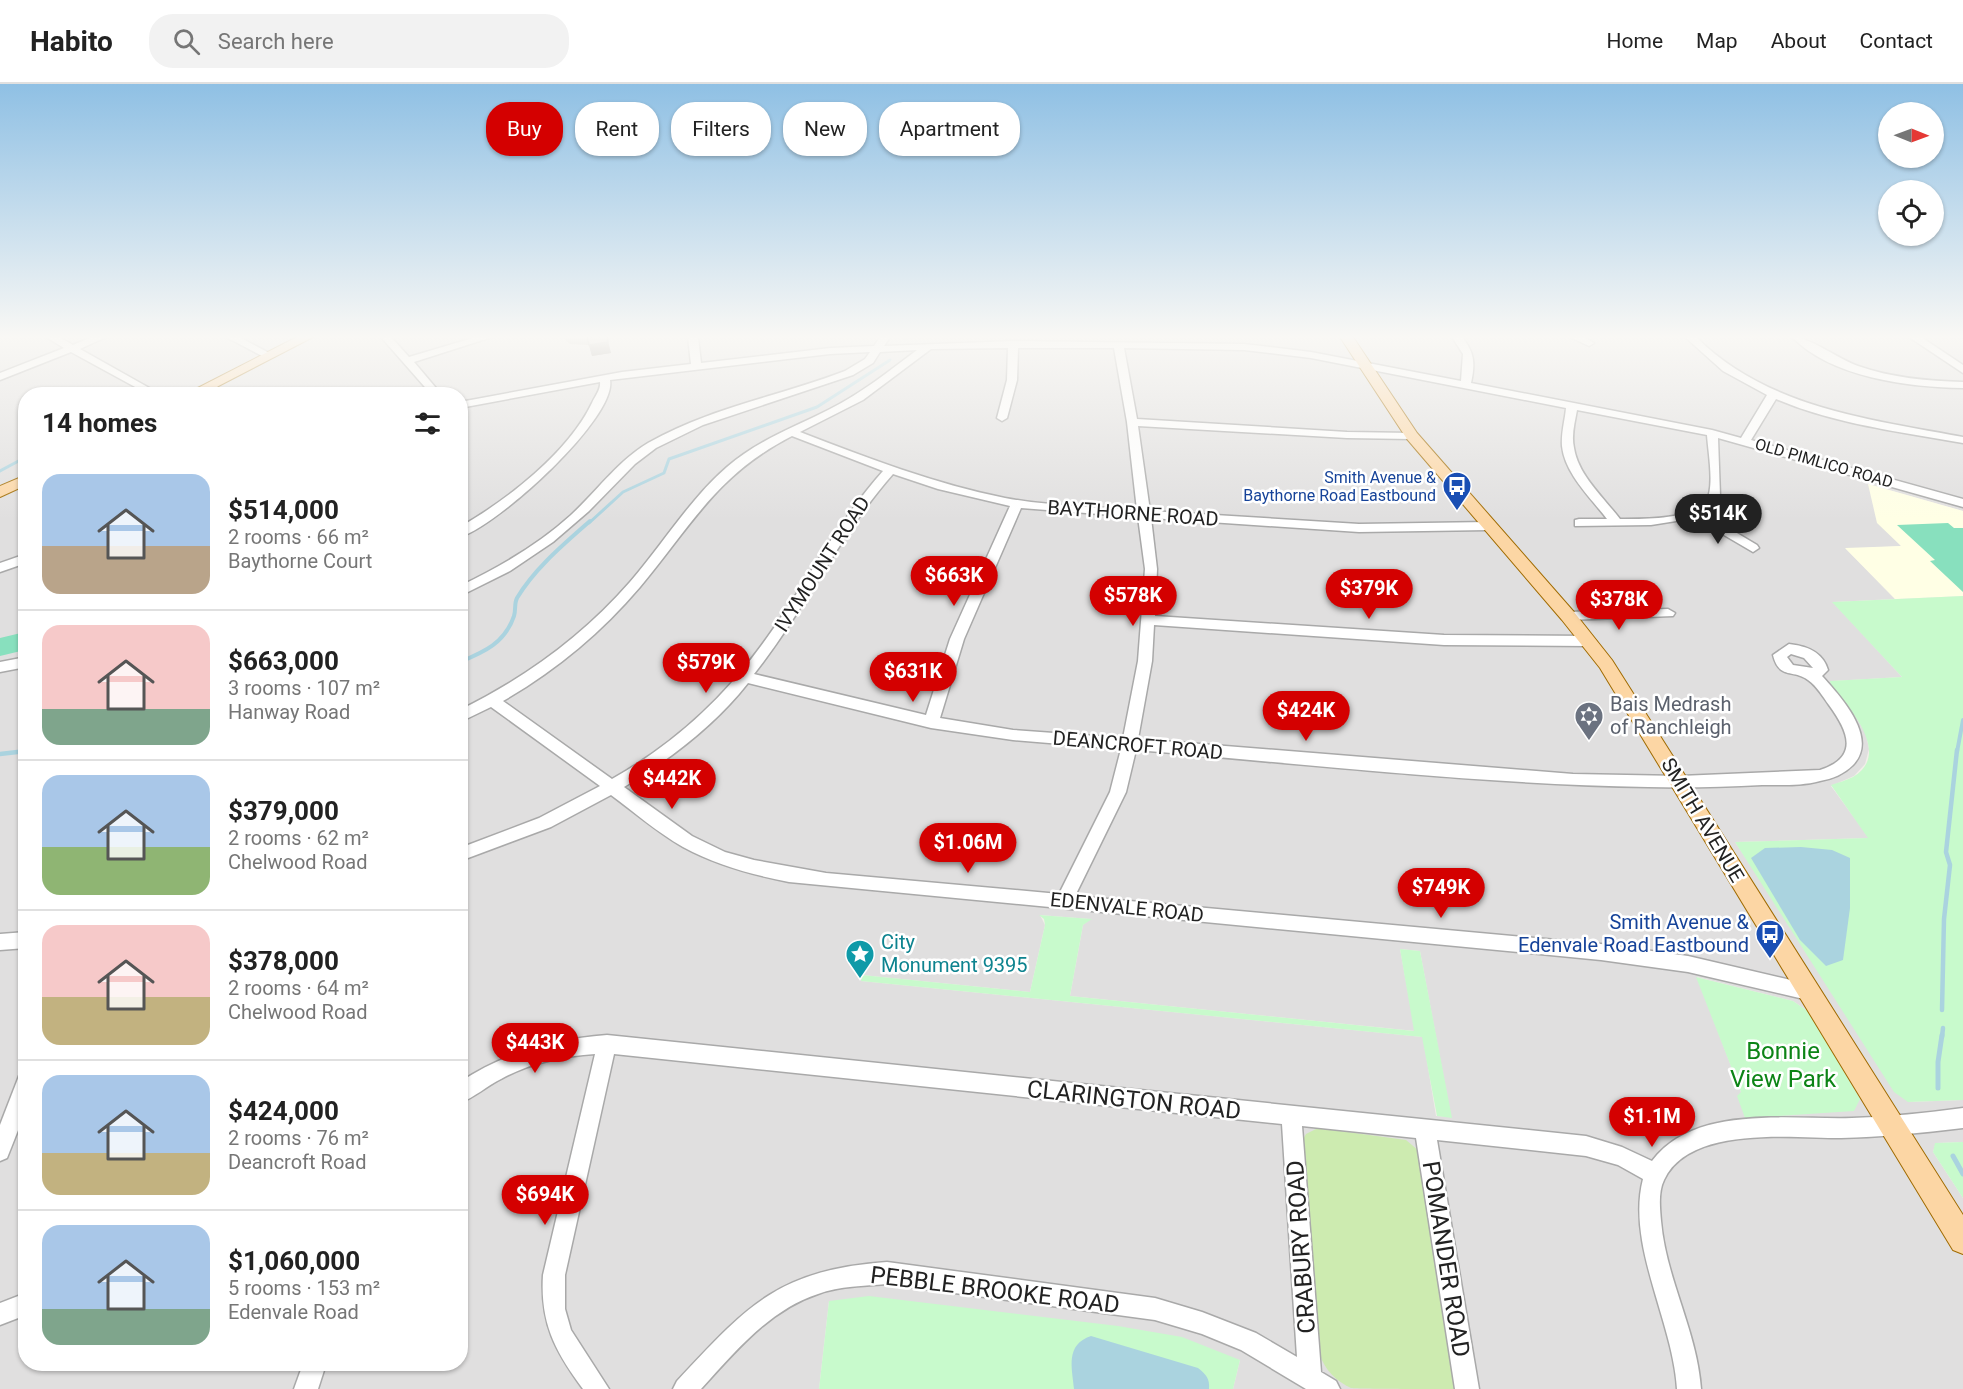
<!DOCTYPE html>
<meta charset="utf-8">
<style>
body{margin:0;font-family:Roboto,sans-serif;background:#f2f2f2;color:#222;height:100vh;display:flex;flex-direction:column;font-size:22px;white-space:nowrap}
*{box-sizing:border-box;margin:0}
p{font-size:20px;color:#767676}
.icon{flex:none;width:33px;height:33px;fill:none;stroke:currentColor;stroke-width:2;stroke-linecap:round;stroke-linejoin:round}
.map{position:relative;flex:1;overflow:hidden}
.side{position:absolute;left:18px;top:303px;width:450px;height:984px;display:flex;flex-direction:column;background:#fff;border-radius:24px;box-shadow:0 2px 4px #0004}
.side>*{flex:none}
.hud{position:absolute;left:486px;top:18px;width:570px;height:54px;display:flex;gap:12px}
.needle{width:39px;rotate:91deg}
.fabs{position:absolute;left:1878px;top:18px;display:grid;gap:12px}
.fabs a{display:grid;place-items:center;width:66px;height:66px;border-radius:50%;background:#fff;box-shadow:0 2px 4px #0004;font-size:30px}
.price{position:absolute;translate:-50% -51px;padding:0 14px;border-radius:21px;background:#d40000;color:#fff;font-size:20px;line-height:39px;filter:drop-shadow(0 2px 3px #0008)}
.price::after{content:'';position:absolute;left:50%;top:36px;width:18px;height:14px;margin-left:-9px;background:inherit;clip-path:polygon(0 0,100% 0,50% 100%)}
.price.on{background:#222;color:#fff}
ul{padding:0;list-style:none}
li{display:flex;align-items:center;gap:18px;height:150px;padding:0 24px}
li+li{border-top:2px solid #e0e0e0}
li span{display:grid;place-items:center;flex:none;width:168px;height:120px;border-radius:18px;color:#555}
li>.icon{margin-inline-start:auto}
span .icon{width:72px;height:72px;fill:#fffc;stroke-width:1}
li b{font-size:26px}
h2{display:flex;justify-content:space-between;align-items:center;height:72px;padding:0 24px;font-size:26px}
.chip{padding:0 21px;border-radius:24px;background:#fff;box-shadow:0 2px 4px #0004;font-size:21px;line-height:54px}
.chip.on{background:#d40000;color:#fff}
header{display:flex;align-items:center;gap:36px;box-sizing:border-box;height:84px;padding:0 30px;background:#fff;border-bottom:2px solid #e0e0e0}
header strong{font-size:28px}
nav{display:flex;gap:33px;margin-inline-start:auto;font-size:21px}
.search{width:420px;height:54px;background:#f2f2f2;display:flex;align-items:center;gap:15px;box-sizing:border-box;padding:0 21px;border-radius:24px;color:#767676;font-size:22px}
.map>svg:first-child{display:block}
.residential{fill:#e0dfdf;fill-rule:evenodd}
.education{fill:#ffffe5}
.grass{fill:#cdebb0}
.park{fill:#c8facc}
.pitch{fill:#88e0be}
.water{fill:#aad3df}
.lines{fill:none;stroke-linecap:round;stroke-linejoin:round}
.stream-far3{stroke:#aad3df;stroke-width:3}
.stream-far2{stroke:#aad3df;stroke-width:4}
.stream-far1{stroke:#aad3df;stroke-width:4.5}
.stream{stroke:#aad3df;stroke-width:5}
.minor-casing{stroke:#a9a9a9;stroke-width:3}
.major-casing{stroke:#a06b00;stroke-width:2}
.minor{fill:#fff;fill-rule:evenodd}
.major{fill:#fcd6a4;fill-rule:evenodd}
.wall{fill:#aba49e}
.shaded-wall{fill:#8b8681}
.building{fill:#c7bfb8;stroke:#8b8681;stroke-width:1.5}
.labels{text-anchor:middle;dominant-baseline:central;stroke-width:5;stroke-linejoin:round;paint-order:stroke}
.far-street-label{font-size:16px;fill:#222;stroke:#fff}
.far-transit-label{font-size:16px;fill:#164399;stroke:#fff;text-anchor:end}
.street-label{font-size:20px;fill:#222;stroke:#fff}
.worship-label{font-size:20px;fill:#5b616d;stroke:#fff;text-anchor:start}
.transit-label{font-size:20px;fill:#164399;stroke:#fff;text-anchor:end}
.culture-label{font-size:20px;fill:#0d838f;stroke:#fff;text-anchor:start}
.near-park-label{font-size:24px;fill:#0c8416;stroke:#fff}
.near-street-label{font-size:24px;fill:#222;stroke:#fff}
</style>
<header>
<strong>Habito</strong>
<div class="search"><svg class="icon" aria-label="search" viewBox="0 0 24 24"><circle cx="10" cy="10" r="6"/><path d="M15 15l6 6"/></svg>Search here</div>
<nav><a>Home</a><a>Map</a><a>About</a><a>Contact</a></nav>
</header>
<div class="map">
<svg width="1963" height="1305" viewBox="0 0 1963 1305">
<rect width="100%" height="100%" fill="#f2efe9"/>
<!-- residential -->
<path class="residential" d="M0 253H1963V427L1868 400 1901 462 1846 465 1895 515 1833 518 1902 593 1833 597 1857 634 1866 650 1869 665 1865 680 1854 692 1831 702 1869 754 1735 758 1909 1018 1963 1016V1058L1936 1059 1933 1068 1963 1114V1305H1233L1240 1276 829 1217 819 1305H0ZM26 310H460V1280H26ZM1040 831 1090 835 1083 841 1070 912 1415 947 1400 865 1420 867 1451 1033 1436 1032 1423 953 861 897 862 891 1030 908 1045 841ZM1697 893 1793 917 1809 928 1793 1029 1745 1034 1741 1008Z"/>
<!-- education -->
<path class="education" d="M1868 400 1963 427V512L1895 515 1845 464 1901 462 1877 439Z"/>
<!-- grass -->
<path class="grass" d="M1318 1044 1406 1056 1419 1067 1458 1305C1440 1305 1362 1305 1351 1304 1336 1297 1325 1286 1320 1271L1302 1057 1306 1050Z"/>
<!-- park -->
<g class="park">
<path d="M1963 512V1016L1908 1018 1894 1008 1735 758 1868 754 1831 701C1838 699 1846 696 1853 693 1892 670 1850 624 1831 602L1830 597 1902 593 1832 518Z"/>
<path d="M1039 831 1092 835 1083 841 1070 912 1414 947 1400 865 1420 867 1452 1034 1437 1032 1422 953 861 897 862 891 1030 908 1045 841 1044 835Z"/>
<path d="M1696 893 1793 917 1809 928 1860 1015 1854 1027 1745 1034 1737 1012 1741 1008Z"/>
<path d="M1963 1058V1114L1933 1068 1935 1059Z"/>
<path d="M869 1212 1118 1242 1182 1253 1240 1276 1233 1305H819L829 1217Z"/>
</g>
<!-- pitch -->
<g class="pitch">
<path d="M1948 439 1954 444H1963V508L1930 477 1935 476 1897 441Z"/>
<path d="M25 548V566L0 572V554Z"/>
</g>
<!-- water -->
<g class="water">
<path d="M1801 763 1832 766 1850 774V824L1843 876 1826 882 1800 856 1751 774 1765 764Z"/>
<path d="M1091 1252 1198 1284C1206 1290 1210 1295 1209 1305H1074C1072 1283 1065 1261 1091 1252Z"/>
</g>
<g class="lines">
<!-- stream-far3 -->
<g class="stream-far3">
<path d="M905 255 908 253"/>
<path d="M0 387 26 373"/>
<path d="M589 439 623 408 664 389 669 375 817 323 890 276"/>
</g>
<!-- stream-far2 -->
<g class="stream-far2">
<path d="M460 578C484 568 505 559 514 532 516 526 514 520 517 514 535 484 564 460 590 437"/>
<path d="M18 668 26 667"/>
<path d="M1957 668 1963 636"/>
</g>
<!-- stream-far1 -->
<g class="stream-far1">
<path d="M0 670 26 667"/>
<path d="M1942 926 1944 835 1950 781 1946 768 1957 666"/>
<path d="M1942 953 1943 944"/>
</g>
<!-- stream -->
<g class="stream">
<path d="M1938 1004V978L1942 951"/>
<path d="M1953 1072 1963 1090"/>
</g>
<!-- minor casing -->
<g class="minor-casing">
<g id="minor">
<path d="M46 253H59L73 261 92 253H106L80 265 160 310H148L71 268 0 296V289L64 264Z"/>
<path d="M226 253H239L275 272 266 274Z"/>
<path d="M381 253H391L409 273 476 253H492L414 278 441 310H431Z"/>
<path d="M688 253H698L701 279 830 264 874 262 880 253H890L884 262 1013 257 1244 260 1311 268 1461 297 1463 270 1452 253H1462C1475 269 1475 280 1471 299L1712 346 1741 354 1767 311 1723 287 1685 253H1696C1767 324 1869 335 1963 353V359C1901 348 1834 340 1776 315L1751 356 1963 415V423L1718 354 1720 412 1716 421 1705 430 1757 461 1759 464 1753 468 1695 434 1651 441 1575 442V436L1579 435H1607C1591 414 1565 390 1562 362 1561 349 1565 336 1566 324L1311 274 1244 266 1124 264 1137 335 1347 348 1412 349 1418 352 1412 355 1347 354 1138 342 1150 427 1359 440 1488 438 1494 442 1488 446 1359 448 1151 434 1157 485 1155 532 1444 551 1589 552 1596 557 1589 562 1444 561 1154 541 1152 577 1138 655 1573 690 1680 692 1820 686C1860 673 1848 647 1829 621 1823 613 1817 602 1808 596 1794 585 1779 596 1773 571L1789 560C1807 562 1823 568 1828 586L1822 592C1841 613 1879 654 1853 681 1844 690 1832 695 1820 697 1802 702 1781 701 1762 701 1724 703 1686 704 1648 703 1477 700 1306 680 1136 666L1126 708 1075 812 1601 860 1688 872 1808 900 1814 902 1817 908 1814 914 1808 916 1688 888 1601 876 789 798C753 791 716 781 683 763 658 749 634 728 611 711L551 743 460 777V764L539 734 600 702 491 623 460 638V626C525 594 583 552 630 498 663 460 689 416 727 383 758 356 795 343 830 325 862 309 889 287 917 266L880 268 873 279 853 291 703 341 656 364 635 380 589 427 553 458 510 487 460 512V502C500 483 539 460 571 431 597 407 618 377 648 359 709 324 780 312 845 287L865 275 870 268 830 270 610 296C617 334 497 442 460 453V443C507 416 568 369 592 319 595 312 601 306 600 298L460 324V318L622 288 691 280ZM1008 264 1007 296 997 334 1002 337 1007 334 1017 296 1018 264H1114L1127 338 1137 426C1093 423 1049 422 1005 414 935 400 867 374 800 348L863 316 931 265ZM1577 326 1707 351C1708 367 1715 404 1706 417 1694 436 1640 435 1620 435 1604 414 1578 391 1574 364 1571 351 1575 338 1577 326ZM792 352 883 387C834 442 802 508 758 566 719 619 669 663 612 695L503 617C555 587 601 549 640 503 692 441 716 391 792 352ZM893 390 938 405 1010 422 950 555 926 631 754 590C805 526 839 451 893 390ZM1021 424 1138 433 1145 485 1138 577 1123 654 1013 646 940 634 964 555ZM1791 570 1804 574 1813 584 1793 581 1787 573ZM748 599 931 644 1013 656 1121 665 1110 708 1059 810 826 789 754 776 725 768 692 752 624 703C669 676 715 641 748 599Z"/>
<path d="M1570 253H1584L1594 259 1589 262Z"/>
<path d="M1792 253C1810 253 1838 275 1858 282 1892 294 1928 297 1963 298V304C1909 303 1832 294 1792 253Z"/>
<path d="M1909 253H1921L1963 281V289Z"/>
<path d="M211 298 215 299 222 310H212L206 301Z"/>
<path d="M26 470V479L0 488V479Z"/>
<path d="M1668 525 1675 529 1673 532 1568 536 1561 532 1568 528Z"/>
<path d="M26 573V583L0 588V578Z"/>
<path d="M26 848V864L0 866V850Z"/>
<path d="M607 951 1586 1052 1622 1063 1652 1077C1694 1020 1790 1036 1852 1034 1889 1033 1926 1029 1963 1024V1044C1922 1049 1881 1053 1841 1054 1792 1054 1689 1041 1664 1096 1658 1108 1660 1125 1661 1137 1666 1195 1697 1247 1701 1305H1677C1673 1237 1626 1161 1643 1095L1618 1081 1586 1072 1437 1056 1479 1305H1455L1416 1054 1302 1042 1321 1288 1336 1297 1340 1305H1306L1241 1266 1202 1250 1155 1236 887 1200C864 1202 840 1202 818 1210 769 1226 735 1268 701 1305H673L677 1297C748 1221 778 1186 887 1178L1155 1214 1202 1228 1256 1249 1297 1273 1282 1040 614 970 565 1191V1225L571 1246 609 1305H583C555 1267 540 1239 543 1191L595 970C562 972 530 979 501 995 487 1002 475 1013 460 1019V998C505 968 554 955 607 951Z"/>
<path d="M26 990V1026L7 1074 0 1077V1041L19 992Z"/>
<path d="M26 1209V1231L0 1241V1219Z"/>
<path d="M303 1280H326L318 1305H294Z"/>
</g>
</g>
<!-- major casing -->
<g class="major-casing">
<g id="major">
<path d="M297 253H313L203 310H186Z"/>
<path d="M1340 253H1353L1417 349 1574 528 1612 576 1963 1131V1170L1953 1166 1600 584 1562 536 1407 355Z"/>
<path d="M26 391V401L0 413V402Z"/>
</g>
</g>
<!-- minor -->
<use href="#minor" class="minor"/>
<!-- major -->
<use href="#major" class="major"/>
</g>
<!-- wall -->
<path class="wall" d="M562 253H607L611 269 592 272 589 261 570 260Z"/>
<!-- shaded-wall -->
<path class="shaded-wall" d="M608 258 611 269 592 272 589 261Z"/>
<!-- building -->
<path class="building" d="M587 253H607L608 258 589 261Z"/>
<!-- sky -->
<linearGradient id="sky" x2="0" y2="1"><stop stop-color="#8fc0e4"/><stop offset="0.58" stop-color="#f9f8f5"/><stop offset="1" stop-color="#f9f8f5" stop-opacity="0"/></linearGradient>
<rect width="1963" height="436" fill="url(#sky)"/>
<!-- icons -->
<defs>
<g id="bus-pin" transform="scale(1.5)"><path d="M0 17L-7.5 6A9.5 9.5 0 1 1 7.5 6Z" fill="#1a4fb4" stroke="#fff"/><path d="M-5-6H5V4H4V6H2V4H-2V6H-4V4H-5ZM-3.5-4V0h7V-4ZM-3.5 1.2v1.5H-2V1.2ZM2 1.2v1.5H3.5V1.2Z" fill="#fff"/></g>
<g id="synagogue-pin" transform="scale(1.5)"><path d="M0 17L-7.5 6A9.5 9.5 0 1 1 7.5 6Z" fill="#6b7280" stroke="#fff"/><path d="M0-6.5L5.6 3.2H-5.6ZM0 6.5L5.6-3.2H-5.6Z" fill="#fff"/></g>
<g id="sight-pin" transform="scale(1.5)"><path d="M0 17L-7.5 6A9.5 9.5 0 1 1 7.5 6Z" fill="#0f9aa8" stroke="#fff"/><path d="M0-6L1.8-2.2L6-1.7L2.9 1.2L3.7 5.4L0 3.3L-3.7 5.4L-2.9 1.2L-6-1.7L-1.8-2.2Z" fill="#fff"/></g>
</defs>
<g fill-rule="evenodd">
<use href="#bus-pin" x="1457" y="402"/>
<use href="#synagogue-pin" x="1589" y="632"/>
<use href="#bus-pin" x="1770" y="850"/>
<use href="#sight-pin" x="860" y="870"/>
</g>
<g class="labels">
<!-- far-street labels -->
<g class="far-street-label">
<text transform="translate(1824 379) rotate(16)">OLD PIMLICO ROAD</text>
</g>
<!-- far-transit labels -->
<g class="far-transit-label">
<text x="1436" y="393">Smith Avenue &amp;<tspan x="1436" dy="18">Baythorne Road Eastbound</tspan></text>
</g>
<!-- street labels -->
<g class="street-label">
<text transform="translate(1133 429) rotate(4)">BAYTHORNE ROAD</text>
<text transform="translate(822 480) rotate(-57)">IVYMOUNT ROAD</text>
<text transform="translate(1138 661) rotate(5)">DEANCROFT ROAD</text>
<text transform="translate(1703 736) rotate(59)">SMITH AVENUE</text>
<text transform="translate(1127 823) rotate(6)">EDENVALE ROAD</text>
</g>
<!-- worship labels -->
<g class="worship-label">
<text x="1610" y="620">Bais Medrash<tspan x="1610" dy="23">of Ranchleigh</tspan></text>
</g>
<!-- transit labels -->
<g class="transit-label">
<text x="1749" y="838">Smith Avenue &amp;<tspan x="1749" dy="23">Edenvale Road Eastbound</tspan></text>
</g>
<!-- culture labels -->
<g class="culture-label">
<text x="881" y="858">City<tspan x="881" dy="23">Monument 9395</tspan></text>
</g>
<!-- near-park labels -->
<g class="near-park-label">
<text x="1783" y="967">Bonnie<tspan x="1783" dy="28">View Park</tspan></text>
</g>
<!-- near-street labels -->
<g class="near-street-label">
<text transform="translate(1134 1016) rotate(6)">CLARINGTON ROAD</text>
<text transform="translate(1301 1163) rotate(-94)">CRABURY ROAD</text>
<text transform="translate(1446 1175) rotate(81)">POMANDER ROAD</text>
<text transform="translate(995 1206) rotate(7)">PEBBLE BROOKE ROAD</text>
</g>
</g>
</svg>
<div class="fabs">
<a><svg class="needle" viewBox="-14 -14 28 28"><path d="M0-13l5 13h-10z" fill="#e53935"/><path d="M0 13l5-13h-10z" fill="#767676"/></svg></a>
<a><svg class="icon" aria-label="locate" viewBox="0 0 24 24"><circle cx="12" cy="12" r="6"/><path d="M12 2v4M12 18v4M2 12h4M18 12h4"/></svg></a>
</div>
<b class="price on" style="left:1718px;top:461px">$514K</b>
<b class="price" style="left:954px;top:523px">$663K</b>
<b class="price" style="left:1369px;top:536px">$379K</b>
<b class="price" style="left:1133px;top:543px">$578K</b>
<b class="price" style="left:1619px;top:547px">$378K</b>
<b class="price" style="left:706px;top:610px">$579K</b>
<b class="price" style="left:913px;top:619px">$631K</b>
<b class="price" style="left:1306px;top:658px">$424K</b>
<b class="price" style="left:672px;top:726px">$442K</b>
<b class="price" style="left:968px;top:790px">$1.06M</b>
<b class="price" style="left:1441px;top:835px">$749K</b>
<b class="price" style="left:535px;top:990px">$443K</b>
<b class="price" style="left:1652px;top:1064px">$1.1M</b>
<b class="price" style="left:545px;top:1142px">$694K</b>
<div class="hud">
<a class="chip on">Buy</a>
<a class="chip">Rent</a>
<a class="chip">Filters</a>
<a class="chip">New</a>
<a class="chip">Apartment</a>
</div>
<section class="side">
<h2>14 homes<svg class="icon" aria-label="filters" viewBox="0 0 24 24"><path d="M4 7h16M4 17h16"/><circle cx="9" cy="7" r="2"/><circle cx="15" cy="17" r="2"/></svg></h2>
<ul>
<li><span style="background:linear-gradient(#a9c7e8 60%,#b9a48a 0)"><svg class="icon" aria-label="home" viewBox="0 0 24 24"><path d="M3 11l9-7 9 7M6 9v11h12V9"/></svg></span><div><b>$514,000</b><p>2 rooms · 66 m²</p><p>Baythorne Court</p></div></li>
<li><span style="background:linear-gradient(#f6c9c9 70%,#7fa58c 0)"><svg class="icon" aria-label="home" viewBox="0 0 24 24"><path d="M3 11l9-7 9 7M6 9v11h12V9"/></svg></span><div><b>$663,000</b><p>3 rooms · 107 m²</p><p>Hanway Road</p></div></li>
<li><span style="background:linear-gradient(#a9c7e8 60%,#8fb573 0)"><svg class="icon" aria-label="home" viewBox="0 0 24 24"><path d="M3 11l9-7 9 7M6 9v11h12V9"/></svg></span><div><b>$379,000</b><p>2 rooms · 62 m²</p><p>Chelwood Road</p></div></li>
<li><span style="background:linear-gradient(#f6c9c9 60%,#c2b280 0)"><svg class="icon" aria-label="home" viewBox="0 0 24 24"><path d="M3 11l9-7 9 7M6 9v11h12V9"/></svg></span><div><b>$378,000</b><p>2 rooms · 64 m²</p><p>Chelwood Road</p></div></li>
<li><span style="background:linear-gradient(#a9c7e8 65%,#c2b280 0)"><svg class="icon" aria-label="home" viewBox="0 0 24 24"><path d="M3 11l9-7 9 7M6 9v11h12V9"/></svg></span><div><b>$424,000</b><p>2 rooms · 76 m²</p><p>Deancroft Road</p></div></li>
<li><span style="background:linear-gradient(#a9c7e8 70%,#7fa58c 0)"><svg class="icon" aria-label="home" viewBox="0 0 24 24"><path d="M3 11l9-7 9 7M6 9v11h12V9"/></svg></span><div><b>$1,060,000</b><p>5 rooms · 153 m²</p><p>Edenvale Road</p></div></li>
</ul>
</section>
</div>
